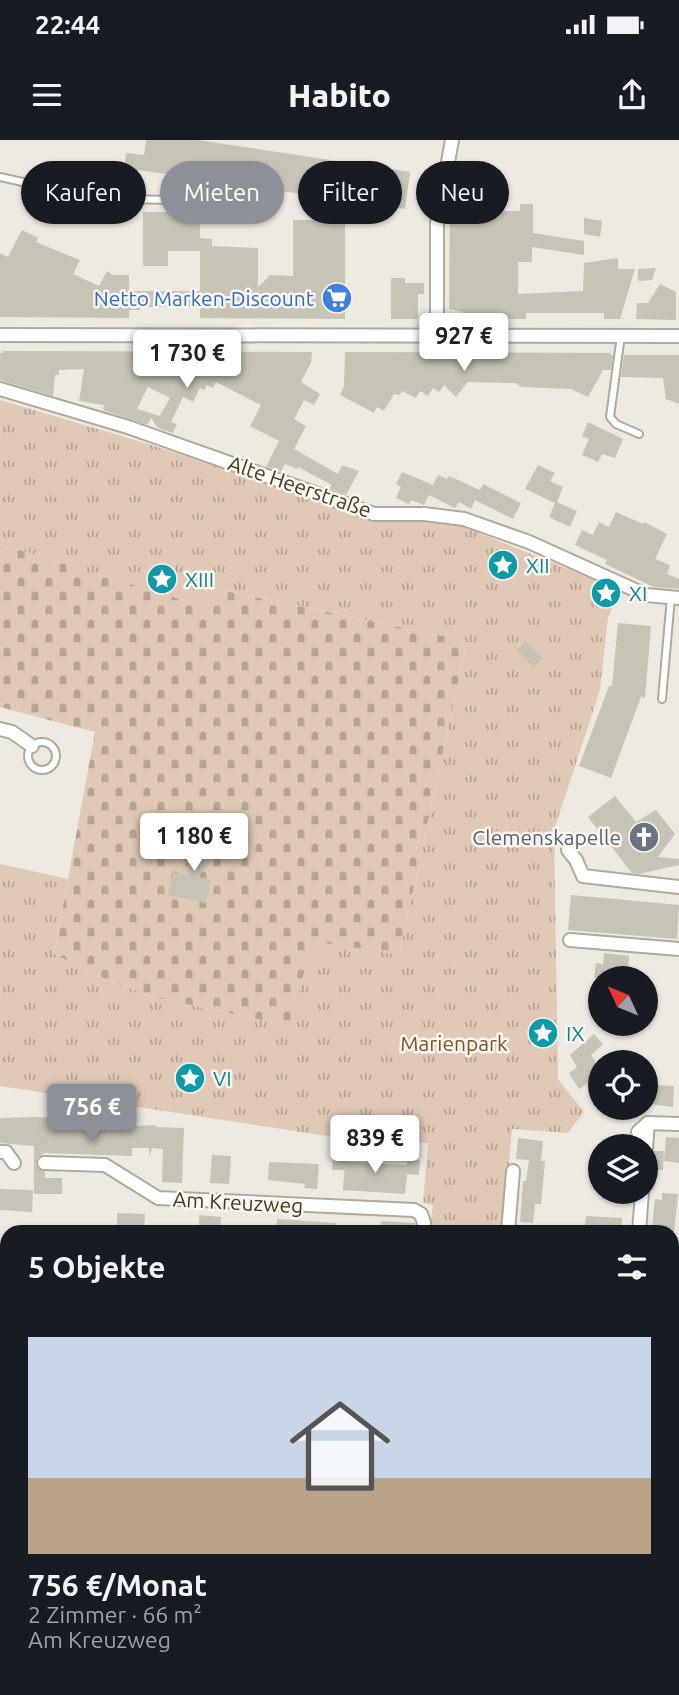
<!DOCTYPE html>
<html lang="de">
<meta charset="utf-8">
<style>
body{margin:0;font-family:Ubuntu,sans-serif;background:#242831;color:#f1f3f6;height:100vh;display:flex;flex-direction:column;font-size:26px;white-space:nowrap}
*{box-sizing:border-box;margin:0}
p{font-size:23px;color:#9ea1a6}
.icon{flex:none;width:38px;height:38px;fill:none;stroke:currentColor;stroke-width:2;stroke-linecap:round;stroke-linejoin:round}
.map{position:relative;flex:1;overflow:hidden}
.panel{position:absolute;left:0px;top:1085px;width:679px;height:471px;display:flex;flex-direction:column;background:#171b24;border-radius:21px 21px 0 0;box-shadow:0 2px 5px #0004}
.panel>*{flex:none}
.guide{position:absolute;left:21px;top:21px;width:637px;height:63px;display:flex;gap:14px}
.needle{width:46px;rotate:314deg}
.controls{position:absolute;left:588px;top:826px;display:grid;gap:14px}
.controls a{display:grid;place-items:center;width:70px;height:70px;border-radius:50%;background:#171b24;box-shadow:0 2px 5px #0004;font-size:35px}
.price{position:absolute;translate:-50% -60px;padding:0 16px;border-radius:7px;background:#fff;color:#222;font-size:23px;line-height:46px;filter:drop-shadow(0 2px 4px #0008)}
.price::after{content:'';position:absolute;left:50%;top:42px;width:21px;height:16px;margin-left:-10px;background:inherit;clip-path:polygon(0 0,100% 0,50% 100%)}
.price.current{background:#8c9099;color:#fff}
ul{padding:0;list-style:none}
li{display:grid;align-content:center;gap:14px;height:371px;padding:0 28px}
li span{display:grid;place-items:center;height:217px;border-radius:0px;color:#555}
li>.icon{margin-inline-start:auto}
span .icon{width:126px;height:126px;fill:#fffc;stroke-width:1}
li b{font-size:30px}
h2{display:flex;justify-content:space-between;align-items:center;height:84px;padding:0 28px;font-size:30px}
.tag{padding:0 24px;border-radius:32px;background:#171b24;box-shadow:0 2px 5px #0004;font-size:24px;line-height:63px}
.tag.current{background:#8c9099;color:#fff}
.status{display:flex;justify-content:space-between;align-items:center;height:49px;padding:0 35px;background:#171b24;direction:ltr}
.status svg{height:19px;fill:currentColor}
header{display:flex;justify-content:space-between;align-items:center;height:91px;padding:0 28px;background:#171b24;font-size:32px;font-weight:800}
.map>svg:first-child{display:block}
.cemetery{fill:url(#cemetery-stones)}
.park{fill:url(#park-tufts)}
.building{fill:#c7c3b5;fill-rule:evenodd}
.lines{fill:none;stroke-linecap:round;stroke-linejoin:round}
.service-casing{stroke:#aeab9b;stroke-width:10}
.minor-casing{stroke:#aeab9b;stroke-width:16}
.service{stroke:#fff;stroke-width:6}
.minor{stroke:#fff;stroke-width:12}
.labels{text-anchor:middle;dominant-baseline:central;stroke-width:5;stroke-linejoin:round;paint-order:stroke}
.shop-label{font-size:21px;fill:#366cbe;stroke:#f9f6f1;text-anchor:end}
.street-label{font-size:21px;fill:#3f3c1f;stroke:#f9f6f1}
.culture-label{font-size:21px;fill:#0d838f;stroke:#f9f6f1;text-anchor:start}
.worship-label{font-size:21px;fill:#5b616d;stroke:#f9f6f1;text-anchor:end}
.park-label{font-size:21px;fill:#795525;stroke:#f9f6f1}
</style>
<div class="status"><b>22:44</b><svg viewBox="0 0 49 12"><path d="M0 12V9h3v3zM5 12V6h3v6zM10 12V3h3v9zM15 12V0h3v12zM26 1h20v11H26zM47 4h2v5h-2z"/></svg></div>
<header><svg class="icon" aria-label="menu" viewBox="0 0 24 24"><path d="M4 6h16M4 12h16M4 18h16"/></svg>Habito<svg class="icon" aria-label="share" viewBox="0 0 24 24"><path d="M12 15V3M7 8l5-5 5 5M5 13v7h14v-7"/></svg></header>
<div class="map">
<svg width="679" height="1555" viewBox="0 0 679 1555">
<defs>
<pattern id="cemetery-stones" width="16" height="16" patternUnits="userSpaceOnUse" patternTransform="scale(1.75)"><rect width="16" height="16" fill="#e0c9b7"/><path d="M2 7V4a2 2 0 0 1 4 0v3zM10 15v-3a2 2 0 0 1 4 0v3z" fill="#b7a494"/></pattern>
<pattern id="park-tufts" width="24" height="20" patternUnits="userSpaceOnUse" patternTransform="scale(1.75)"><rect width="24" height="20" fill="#e0c9b7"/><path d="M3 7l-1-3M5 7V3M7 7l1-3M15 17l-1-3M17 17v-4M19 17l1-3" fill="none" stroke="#b7a494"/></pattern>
</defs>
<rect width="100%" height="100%" fill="#ede9e0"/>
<!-- cemetery -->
<path class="cemetery" d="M0 404 206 467 212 448 467 501 399 816 289 886 157 858 107 840 54 814 95 592 0 567Z"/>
<!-- park -->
<g class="park">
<path d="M0 260 145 303 374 376 464 387 620 450 608 478 600 550 554 690 558 939 584 972 568 993 512 989 503 1092H429L433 1065 423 1063 428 1003 334 997 0 946V724L68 739 54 814 107 840 157 858 289 886 313 801 399 815 467 501 213 448 206 467 0 404Z"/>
<rect x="123" y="1549" width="39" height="6"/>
</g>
<!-- building -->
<g class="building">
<path d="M146 0H198L410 32 405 69 124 28 126 13 144 15Z"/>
<path d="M454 53 467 55V61H477L475 71H520V64H533V93L584 101V115L532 107V122H518V154L583 151 584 123 618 118V129H635L620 179H604V173H526V179H463V172L449 169 450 63 454 61Z"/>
<path d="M62 66 69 70 63 81 47 72Z"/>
<path d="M183 66H193L194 83H200V98L212 99V106L258 108V147L270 135 293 136V80H345V179L200 178V167H141L140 170H129V178L0 177V113L8 117 22 90 38 98 36 102 80 120 73 134 99 146 107 131 113 135H129V151H200V111H168V126H143V72H183Z"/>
<path d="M584 78 602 81 600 97 584 94Z"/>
<path d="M656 128 652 140 638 141V129Z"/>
<path d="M391 138H405V143H424V154H418V179H391Z"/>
<path d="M660 144 676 152V180L636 179 637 163H648Z"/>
<path d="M3 211 312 212 311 223 301 242 320 254 314 265 304 260 294 279 306 286 294 309 338 334 342 325 359 331 346 355 329 349 332 345 298 327 297 329 285 324 281 332 266 327 279 301 250 286 261 265 216 242 213 248 206 245 205 250 200 248 193 262 183 257 171 282 177 284 173 293 158 288 151 278 147 285 103 270 104 265 79 261 84 229 59 230V235H55L53 256 0 240V213H3ZM148 247 170 258 160 276 137 269Z"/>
<path d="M345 212 611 213 610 215H613L611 230H603L588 257 571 249 522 247 515 243 468 242 456 257 444 245 439 252 433 248 428 256 420 251 416 258 402 251 400 255 394 254 384 271 377 267 374 273 340 255 344 247Z"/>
<path d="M624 215H679V264L666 259 663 238 621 237Z"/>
<path d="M588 282 623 299 615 318 602 314 598 322 582 315 589 299 582 296Z"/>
<path d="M538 325 555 333 550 341 563 347 557 362 577 371 570 387 549 377 555 363 525 349Z"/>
<path d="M402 332 433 345 438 335 447 339 449 336 480 350 483 344 521 363 513 379 475 360 471 369 459 362 455 368 429 355 424 365 411 360 409 364 396 358 401 347 396 344Z"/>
<path d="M616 372 643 384 644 382 667 394 655 419 670 425 667 434 679 439V449L654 447 605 424 607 420 575 405 582 390 593 395 599 382 609 387Z"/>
<path d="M618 483 651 486 645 558 641 557 611 638 579 626 609 546H612Z"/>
<path d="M526 501 543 518 533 527 517 510Z"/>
<path d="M615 656 636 682 656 670 675 694 658 717 679 719V725L639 734 632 733 588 677Z"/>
<path d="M195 698 208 701 218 714 198 737 211 740 206 763 168 755 173 732 191 736 183 712Z"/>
<path d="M571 755 679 765 677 799 568 790Z"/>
<path d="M604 813 629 816 627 838H594L596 823 603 824Z"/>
<path d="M594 894 603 904 591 915 600 929V955L591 941 579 949 569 933 577 927 570 915Z"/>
<path d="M651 945 674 946 673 967 650 964Z"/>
<path d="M36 977 58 978V985L116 987 156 985V987L184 988 182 1043 162 1042 163 1009 152 1008 150 1016 149 1008H132V1016L45 1013 37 1018 36 1026 45 1032V1038H62V1054H34V1006L0 1003V978Z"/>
<path d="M666 997 679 998V1023L664 1021Z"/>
<path d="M518 998 543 1001 541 1021H545L541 1064H535L533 1083 520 1082 523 1041H526L529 1020 516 1019Z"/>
<path d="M654 1011H664L663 1030H652Z"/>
<path d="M333 1014 345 1015V1021L370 1023V1017L383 1018 382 1024 407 1025V1019L420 1020 419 1035 407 1034 405 1054 343 1050 345 1021 344 1030H332Z"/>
<path d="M212 1015 231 1016 229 1044 210 1043Z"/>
<path d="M269 1022 319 1024 317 1049 304 1048 305 1044 268 1040Z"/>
<path d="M0 1049 33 1050 32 1072 0 1070Z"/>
<path d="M662 1053 678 1054 674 1092H658V1089L652 1088 655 1059 662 1060Z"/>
<path d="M117 1073 145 1074 144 1089H117Z"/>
<path d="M199 1075 221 1077 220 1092 199 1091Z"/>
<path d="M586 1076 622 1078 621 1092H584Z"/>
<path d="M277 1079 336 1083V1092H276Z"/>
<path d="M381 1081 415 1083V1092H380Z"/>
</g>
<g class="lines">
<!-- service casing -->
<g class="service-casing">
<g id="service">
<path d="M0 37 27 43 52 42 72 48 129 59 168 60"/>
<path d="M621 195 610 277 616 284 639 294"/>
<path d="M662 559 671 457"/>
<circle cx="42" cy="616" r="14"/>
</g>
</g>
<!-- minor casing -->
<g class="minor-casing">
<g id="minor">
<path d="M0 195 679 196"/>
<path d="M437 195V83L452 0"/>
<path d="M0 249 128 287 374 374H424L464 379 529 402 646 455 679 458"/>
<path d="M0 589 12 592 32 606"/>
<path d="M568 710 576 720 583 736 679 747"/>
<path d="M570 800 679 809"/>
<path d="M638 992 648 983 679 984"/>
<path d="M646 1008 648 983"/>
<path d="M0 1012H6L14 1023"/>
<path d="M44 1023 105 1025 158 1058 414 1070 421 1074 424 1083V1092"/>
<path d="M508 1092 513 1031"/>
<path d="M639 1092 642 1052"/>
<path d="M0 1243H7"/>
<path d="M672 1274 679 1273"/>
<path d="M0 1368H7"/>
<path d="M672 1431 679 1427"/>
<path d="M0 1507H7"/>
<path d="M372 1549 373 1555"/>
</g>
</g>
<!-- service -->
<use href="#service" class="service"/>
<!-- minor -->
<use href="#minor" class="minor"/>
</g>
<!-- icons -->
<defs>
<g id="supermarket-disc" transform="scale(1.575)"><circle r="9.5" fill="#3f7fe0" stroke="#f9f6f1"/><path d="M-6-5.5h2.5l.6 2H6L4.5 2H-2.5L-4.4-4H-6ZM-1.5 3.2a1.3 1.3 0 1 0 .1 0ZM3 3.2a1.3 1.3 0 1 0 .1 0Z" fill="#fff"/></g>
<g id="sight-disc" transform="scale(1.575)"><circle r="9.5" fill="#0f9aa8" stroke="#f9f6f1"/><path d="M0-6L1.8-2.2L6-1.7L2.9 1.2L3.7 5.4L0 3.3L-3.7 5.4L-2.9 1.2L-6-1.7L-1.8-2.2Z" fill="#fff"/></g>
<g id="church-disc" transform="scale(1.575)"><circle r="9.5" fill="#6b7280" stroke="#f9f6f1"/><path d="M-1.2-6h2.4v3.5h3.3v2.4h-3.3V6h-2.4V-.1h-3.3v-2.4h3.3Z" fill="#fff"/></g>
</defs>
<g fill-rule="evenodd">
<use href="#supermarket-disc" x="337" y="158"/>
<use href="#sight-disc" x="503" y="425"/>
<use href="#sight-disc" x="162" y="439"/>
<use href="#sight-disc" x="606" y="453"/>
<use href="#church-disc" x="644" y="697"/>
<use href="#sight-disc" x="543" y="893"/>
<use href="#sight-disc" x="190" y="938"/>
</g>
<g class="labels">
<!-- shop labels -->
<g class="shop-label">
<text x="314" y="158">Netto Marken-Discount</text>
</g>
<!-- street labels -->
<g class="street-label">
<text transform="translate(300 346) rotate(19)">Alte Heerstraße</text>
<text transform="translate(238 1062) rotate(3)">Am Kreuzweg</text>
</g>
<!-- culture labels -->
<g class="culture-label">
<text x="526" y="425">XII</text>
<text x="185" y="439">XIII</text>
<text x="629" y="453">XI</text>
<text x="566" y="893">IX</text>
<text x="213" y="938">VI</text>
</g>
<!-- worship labels -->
<g class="worship-label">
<text x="621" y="697">Clemenskapelle</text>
</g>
<!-- park labels -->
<g class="park-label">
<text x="454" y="903">Marienpark</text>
</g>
</g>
</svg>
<div class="controls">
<a><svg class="needle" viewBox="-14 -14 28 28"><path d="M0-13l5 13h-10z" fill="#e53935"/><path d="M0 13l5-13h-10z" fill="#9ea1a6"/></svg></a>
<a><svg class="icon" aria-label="locate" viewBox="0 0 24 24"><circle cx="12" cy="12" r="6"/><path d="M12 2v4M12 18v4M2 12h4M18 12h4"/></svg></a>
<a><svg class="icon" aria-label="layers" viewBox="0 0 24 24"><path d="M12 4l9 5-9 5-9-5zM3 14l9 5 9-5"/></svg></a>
</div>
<b class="price" style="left:464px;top:233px">927 €</b>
<b class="price" style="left:187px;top:250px">1 730 €</b>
<b class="price" style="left:194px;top:733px">1 180 €</b>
<b class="price current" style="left:92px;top:1004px">756 €</b>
<b class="price" style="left:375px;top:1035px">839 €</b>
<div class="guide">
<a class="tag">Kaufen</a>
<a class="tag current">Mieten</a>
<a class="tag">Filter</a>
<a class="tag">Neu</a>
</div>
<section class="panel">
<h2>5 Objekte<svg class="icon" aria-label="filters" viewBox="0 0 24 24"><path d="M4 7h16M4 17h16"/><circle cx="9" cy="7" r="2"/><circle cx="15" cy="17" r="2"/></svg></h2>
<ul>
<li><span style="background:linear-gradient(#c9d6e8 65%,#b9a48a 0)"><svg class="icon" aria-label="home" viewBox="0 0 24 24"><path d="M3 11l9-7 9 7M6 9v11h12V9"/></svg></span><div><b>756 €/Monat</b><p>2 Zimmer · 66 m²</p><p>Am Kreuzweg</p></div></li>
</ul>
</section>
</div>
